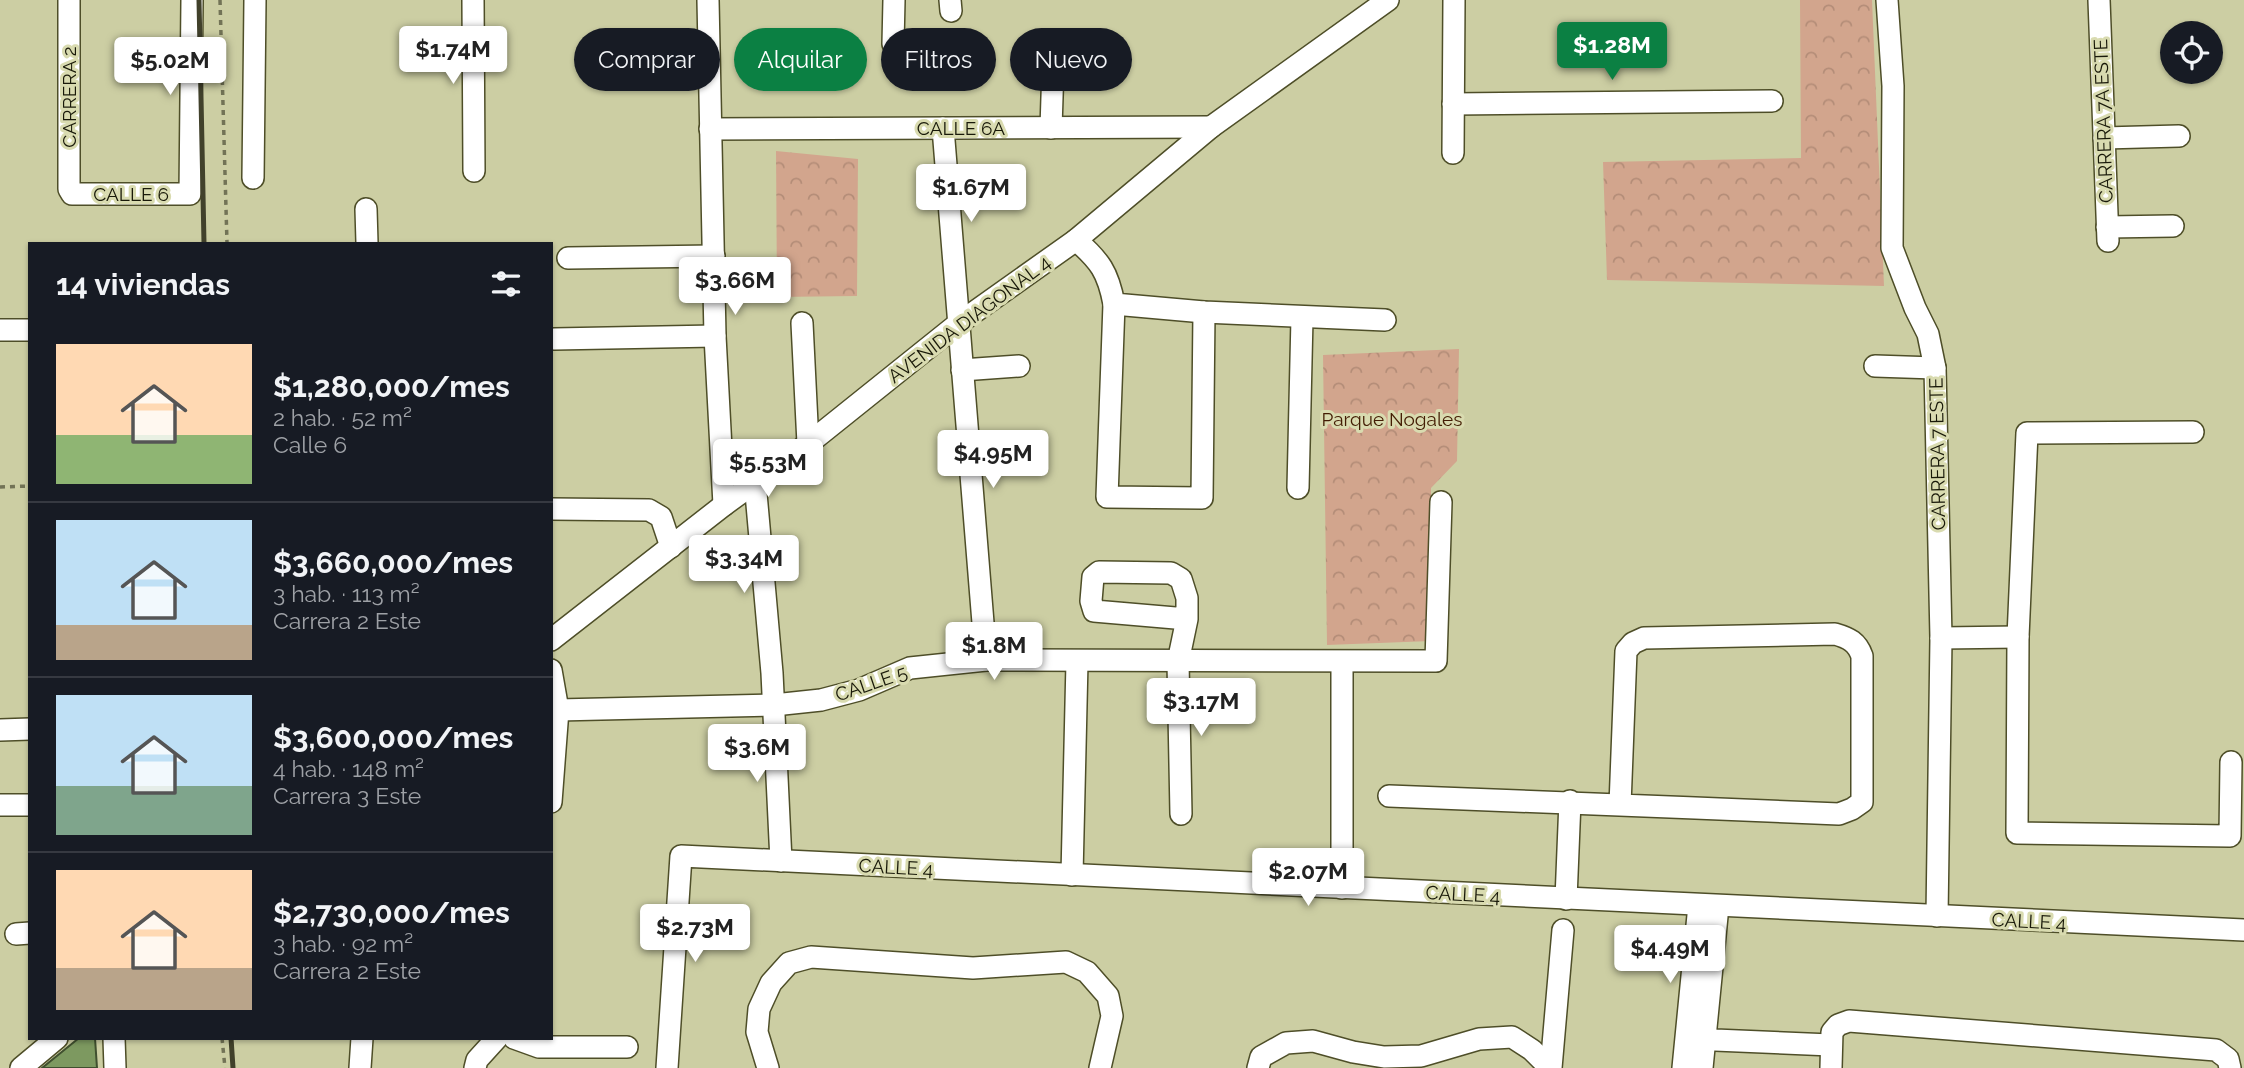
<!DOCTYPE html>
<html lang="es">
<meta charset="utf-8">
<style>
body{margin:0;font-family:Raleway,sans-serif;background:#242831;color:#f1f3f6;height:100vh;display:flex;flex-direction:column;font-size:26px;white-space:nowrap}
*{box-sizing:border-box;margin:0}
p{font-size:23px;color:#9ea1a6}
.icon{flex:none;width:38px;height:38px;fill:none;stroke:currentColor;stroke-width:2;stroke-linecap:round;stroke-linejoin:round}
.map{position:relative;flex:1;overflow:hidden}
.sheet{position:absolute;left:28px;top:242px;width:525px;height:798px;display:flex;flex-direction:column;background:#171b24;border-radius:0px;box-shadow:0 2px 5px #0004}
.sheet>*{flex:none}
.hud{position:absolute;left:574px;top:28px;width:665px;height:63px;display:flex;gap:14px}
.controls{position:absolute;left:2160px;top:21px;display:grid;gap:14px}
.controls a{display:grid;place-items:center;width:63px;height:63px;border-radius:50%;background:#171b24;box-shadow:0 2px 5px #0004;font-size:35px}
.price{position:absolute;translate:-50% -60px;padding:0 16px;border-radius:7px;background:#fff;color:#222;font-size:23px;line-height:46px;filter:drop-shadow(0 2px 4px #0008)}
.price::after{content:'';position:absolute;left:50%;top:42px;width:21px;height:16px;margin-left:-10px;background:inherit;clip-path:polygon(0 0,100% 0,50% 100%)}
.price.selected{background:#0b8043;color:#fff}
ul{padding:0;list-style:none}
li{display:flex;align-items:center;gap:21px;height:175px;padding:0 28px}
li+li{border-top:2px solid #363941}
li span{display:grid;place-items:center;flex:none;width:196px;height:140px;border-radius:0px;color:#555}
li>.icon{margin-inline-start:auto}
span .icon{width:84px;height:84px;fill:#fffc;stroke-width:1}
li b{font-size:30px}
h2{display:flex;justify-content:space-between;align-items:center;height:84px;padding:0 28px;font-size:30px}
.tag{padding:0 24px;border-radius:32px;background:#171b24;box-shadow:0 2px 5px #0004;font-size:24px;line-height:63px}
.tag.selected{background:#0b8043;color:#fff}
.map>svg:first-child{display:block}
.forest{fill:url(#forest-crowns)}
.building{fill:#7d9960;stroke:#40502f;stroke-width:2}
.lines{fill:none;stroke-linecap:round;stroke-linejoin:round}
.minor-casing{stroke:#4e4e28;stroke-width:24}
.path{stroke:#727356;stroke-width:3.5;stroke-dasharray:5 5;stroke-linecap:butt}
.minor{stroke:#fff;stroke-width:21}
.rail{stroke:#41412b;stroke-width:5}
.labels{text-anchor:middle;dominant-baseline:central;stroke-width:6;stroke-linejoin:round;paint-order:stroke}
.street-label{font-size:19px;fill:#191909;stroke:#d9dbb0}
.park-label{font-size:19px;fill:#431c03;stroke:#d9dbb0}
</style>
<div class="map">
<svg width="2244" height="1068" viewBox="0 0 2244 1068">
<defs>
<pattern id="forest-crowns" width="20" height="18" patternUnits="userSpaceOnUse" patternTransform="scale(1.75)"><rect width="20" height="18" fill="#d2a58d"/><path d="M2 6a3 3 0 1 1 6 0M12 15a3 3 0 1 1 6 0" fill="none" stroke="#b48d78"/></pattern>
</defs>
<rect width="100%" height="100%" fill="#cccea3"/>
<!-- forest -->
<g class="forest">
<path d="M1800 0H1872L1884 286 1607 280 1603 162 1801 158Z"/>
<path d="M776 151 858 159 857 296 777 297Z"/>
<path d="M1459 349 1457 461 1431 488V641L1327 645 1323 355Z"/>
</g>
<!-- building -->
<path class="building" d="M79 1038H95L97 1068H42Z"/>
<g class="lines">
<!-- minor casing -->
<g class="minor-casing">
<g id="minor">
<path d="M69 0V189L72 194H190L192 0"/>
<path d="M473 0 474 171"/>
<path d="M708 0 715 336 724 505"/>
<path d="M950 0 951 11"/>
<path d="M1887 0 1893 86 1892 248 1915 308 1928 334 1935 368 1941 638 1937 916"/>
<path d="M2099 0 2108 241"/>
<path d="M893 44 894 0"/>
<path d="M1453 104 1772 101"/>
<path d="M943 128 986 660"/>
<path d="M1051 128 1053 66"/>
<path d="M710 129 1211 127"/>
<path d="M2104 138 2179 136"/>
<path d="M1453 153 1454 0"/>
<path d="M253 178 255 0"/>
<path d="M366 209 367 243"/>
<path d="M2107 227 2173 226"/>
<path d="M1076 240C1100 261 1108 272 1114 304L1204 312 1385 320"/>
<path d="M568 258 714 256"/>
<path d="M1114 304 1107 497 1202 498 1204 312"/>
<path d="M802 323 808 444"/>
<path d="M0 330H30"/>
<path d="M554 339 715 336"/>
<path d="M1875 366 1935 368"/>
<path d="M962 370 1019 366"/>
<path d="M2193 432 2027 433 2018 637 2017 833 2230 836 2231 762"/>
<path d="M755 482 772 673 781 861"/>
<path d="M1298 488 1302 318"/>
<path d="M551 509 649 510 661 517 671 547"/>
<path d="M1941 638 2018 637"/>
<path d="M551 640 724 505 808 444 959 323 1076 240 1211 127 1388 0"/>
<path d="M1342 662V888"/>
<path d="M551 670 558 710 551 802"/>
<path d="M558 710 774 705 821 700 859 690 910 668 986 660 1436 661 1441 502"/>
<path d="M0 730 30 729"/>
<path d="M1389 796C1539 801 1689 808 1839 814L1852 809 1862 802V656C1857 642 1849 638 1835 634L1644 638 1633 643 1626 651 1620 805"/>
<path d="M0 805H30"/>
<path d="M1181 814 1178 662 1187 619V598L1181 579 1171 573 1099 572 1093 577 1091 601 1094 611 1187 619"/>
<path d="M1072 875 1077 662"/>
<path d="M1566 899 1570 801"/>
<path d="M16 934 30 933"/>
<path d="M114 1038 115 1068"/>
<path d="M514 1038 539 1047H627"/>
<path d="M1705 1038 1715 1040 1831 1045"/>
<path d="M21 1068 57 1038"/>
<path d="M360 1068 362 1038"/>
<path d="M475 1068 477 1060 497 1038"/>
<path d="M667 1068 681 856 2244 930"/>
<path d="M768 1068 757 1032 759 1009 771 983 789 963 811 957 973 968 1066 962 1087 972 1108 996 1112 1016 1100 1068"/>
<path d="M1258 1068 1261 1057 1286 1043 1313 1041 1353 1052 1384 1057 1421 1056 1479 1039 1512 1037 1532 1050 1550 1068"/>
<path d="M1551 1068 1563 930"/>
<path d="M1683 1068 1699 905"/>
<path d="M1702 1068 1718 906"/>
<path d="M1831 1068 1832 1032 1838 1025 1849 1021 2216 1050 2228 1059 2230 1068"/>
</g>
</g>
<!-- path -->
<g class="path">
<path d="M220 0 227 243"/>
<path d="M0 487 30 486"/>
<path d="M222 1038 225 1068"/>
</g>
<!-- minor -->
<use href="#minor" class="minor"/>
<!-- rail -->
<g class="rail">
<path d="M199 0 204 243"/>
<path d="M231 1038 233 1068"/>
</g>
</g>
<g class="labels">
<!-- street labels -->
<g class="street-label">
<text transform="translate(69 97) rotate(-90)">CARRERA 2</text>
<text transform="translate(2103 121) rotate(-92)">CARRERA 7A ESTE</text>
<text x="961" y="128">CALLE 6A</text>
<text x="131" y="194">CALLE 6</text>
<text transform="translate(969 319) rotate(-37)">AVENIDA DIAGONAL 4</text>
<text transform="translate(1937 454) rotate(-91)">CARRERA 7 ESTE</text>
<text transform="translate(871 683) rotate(-19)">CALLE 5</text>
<text transform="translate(896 867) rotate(3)">CALLE 4</text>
<text transform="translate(1463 894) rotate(3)">CALLE 4</text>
<text transform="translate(2029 921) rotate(3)">CALLE 4</text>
</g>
<!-- park labels -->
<g class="park-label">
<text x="1392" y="419">Parque Nogales</text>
</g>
</g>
</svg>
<div class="controls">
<a><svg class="icon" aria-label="locate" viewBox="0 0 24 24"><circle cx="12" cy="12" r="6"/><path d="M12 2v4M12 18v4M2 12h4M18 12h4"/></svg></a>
</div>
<b class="price selected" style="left:1612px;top:82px">$1.28M</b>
<b class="price" style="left:453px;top:86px">$1.74M</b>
<b class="price" style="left:170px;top:97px">$5.02M</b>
<b class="price" style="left:971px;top:224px">$1.67M</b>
<b class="price" style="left:735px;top:317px">$3.66M</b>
<b class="price" style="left:993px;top:490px">$4.95M</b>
<b class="price" style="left:768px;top:499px">$5.53M</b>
<b class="price" style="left:744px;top:595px">$3.34M</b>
<b class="price" style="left:994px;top:682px">$1.8M</b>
<b class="price" style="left:1201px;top:738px">$3.17M</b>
<b class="price" style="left:757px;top:784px">$3.6M</b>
<b class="price" style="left:1308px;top:908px">$2.07M</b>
<b class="price" style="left:695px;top:964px">$2.73M</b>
<b class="price" style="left:1670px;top:985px">$4.49M</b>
<div class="hud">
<a class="tag">Comprar</a>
<a class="tag selected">Alquilar</a>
<a class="tag">Filtros</a>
<a class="tag">Nuevo</a>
</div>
<section class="sheet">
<h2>14 viviendas<svg class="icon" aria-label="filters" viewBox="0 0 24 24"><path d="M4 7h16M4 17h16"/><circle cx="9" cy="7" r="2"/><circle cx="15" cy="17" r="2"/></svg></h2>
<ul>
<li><span style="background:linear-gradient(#ffd9b3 65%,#8fb573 0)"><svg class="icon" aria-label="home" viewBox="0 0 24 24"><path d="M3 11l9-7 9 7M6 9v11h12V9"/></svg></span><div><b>$1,280,000/mes</b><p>2 hab. · 52 m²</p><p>Calle 6</p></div></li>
<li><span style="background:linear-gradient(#bfe0f5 75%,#b9a48a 0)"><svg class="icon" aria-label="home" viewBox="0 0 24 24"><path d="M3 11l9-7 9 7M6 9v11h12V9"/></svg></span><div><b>$3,660,000/mes</b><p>3 hab. · 113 m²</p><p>Carrera 2 Este</p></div></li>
<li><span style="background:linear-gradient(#bfe0f5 65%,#7fa58c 0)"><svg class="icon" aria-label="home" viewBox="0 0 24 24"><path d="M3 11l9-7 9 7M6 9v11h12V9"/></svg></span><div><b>$3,600,000/mes</b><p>4 hab. · 148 m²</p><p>Carrera 3 Este</p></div></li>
<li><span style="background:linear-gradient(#ffd9b3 70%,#b9a48a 0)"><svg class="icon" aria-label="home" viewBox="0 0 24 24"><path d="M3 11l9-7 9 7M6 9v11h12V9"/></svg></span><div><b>$2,730,000/mes</b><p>3 hab. · 92 m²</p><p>Carrera 2 Este</p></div></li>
</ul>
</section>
</div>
